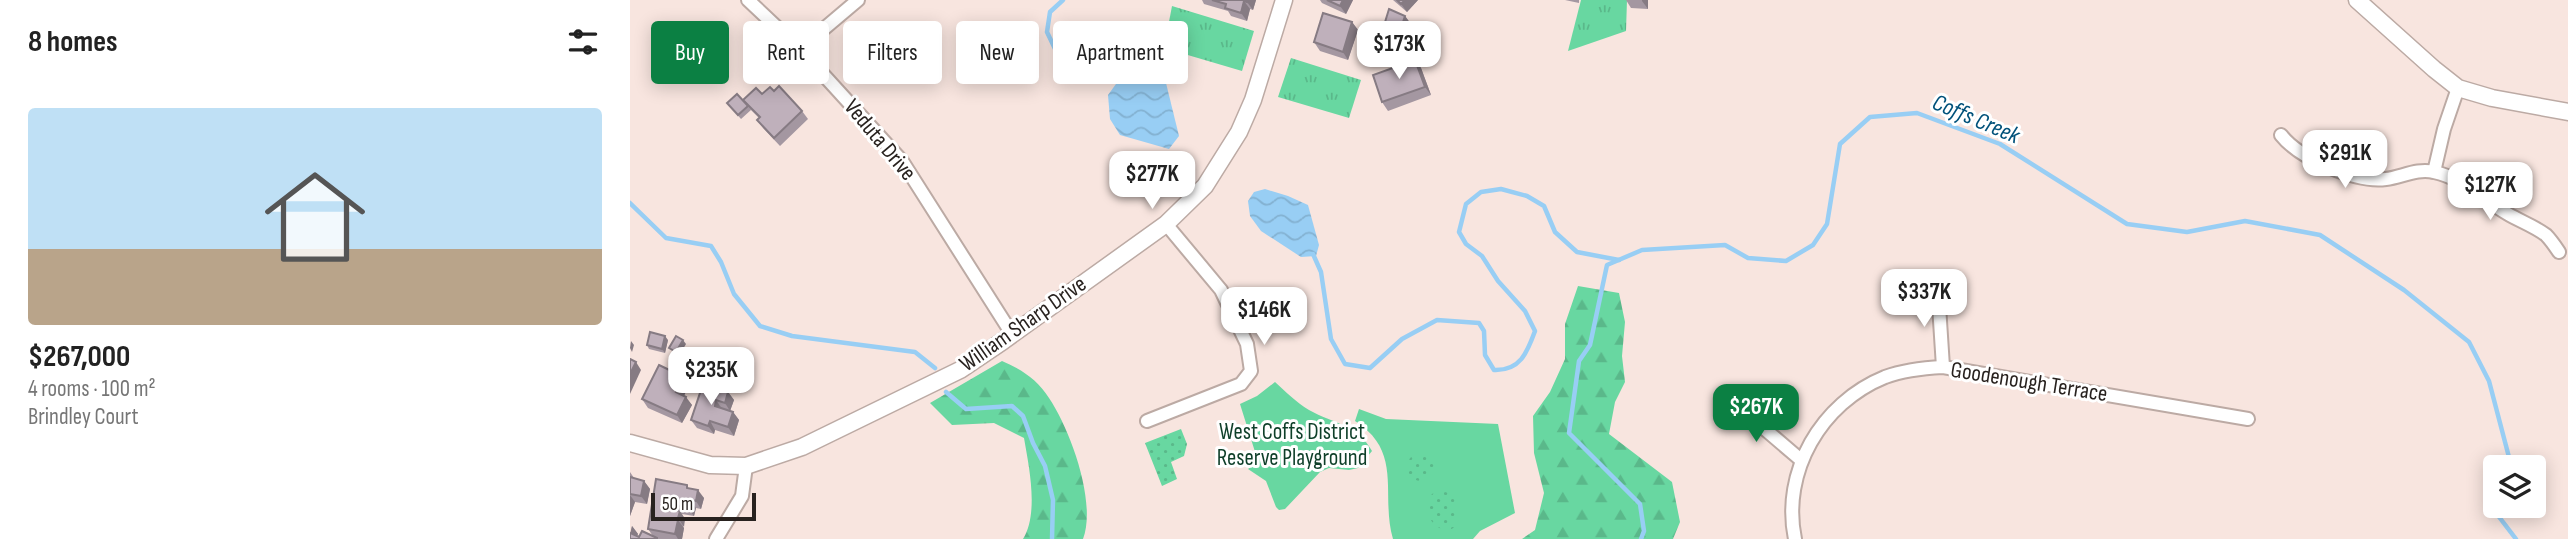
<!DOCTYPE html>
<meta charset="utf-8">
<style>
body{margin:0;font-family:"Sofia Sans Condensed",sans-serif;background:#f6f6f6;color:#222;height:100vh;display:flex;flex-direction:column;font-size:26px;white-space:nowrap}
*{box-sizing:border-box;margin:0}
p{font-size:23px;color:#767676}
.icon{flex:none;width:38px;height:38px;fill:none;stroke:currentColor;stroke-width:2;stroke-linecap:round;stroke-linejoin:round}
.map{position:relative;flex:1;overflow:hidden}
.drawer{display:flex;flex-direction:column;background:#fff;width:630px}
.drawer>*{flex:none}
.hud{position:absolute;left:21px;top:21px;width:665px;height:63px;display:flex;gap:14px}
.tools{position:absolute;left:1853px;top:455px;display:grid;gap:14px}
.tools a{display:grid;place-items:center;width:63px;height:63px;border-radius:7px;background:#fff;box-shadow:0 4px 18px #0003;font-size:35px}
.scale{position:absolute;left:21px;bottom:18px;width:105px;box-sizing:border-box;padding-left:7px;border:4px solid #28221f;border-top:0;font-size:19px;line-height:24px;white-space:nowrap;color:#28221f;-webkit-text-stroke:5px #fff;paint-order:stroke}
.price{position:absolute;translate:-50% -60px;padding:0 16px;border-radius:14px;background:#fff;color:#222;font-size:23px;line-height:46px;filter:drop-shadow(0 2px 4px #0008)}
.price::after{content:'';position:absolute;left:50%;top:42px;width:21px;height:16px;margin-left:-10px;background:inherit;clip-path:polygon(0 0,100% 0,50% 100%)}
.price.active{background:#0b8043;color:#fff}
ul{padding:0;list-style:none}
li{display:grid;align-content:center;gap:14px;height:371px;padding:0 28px}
li span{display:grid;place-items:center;height:217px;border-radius:7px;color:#555}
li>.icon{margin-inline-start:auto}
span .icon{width:126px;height:126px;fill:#fffc;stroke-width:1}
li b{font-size:30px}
h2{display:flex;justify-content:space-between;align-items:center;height:84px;padding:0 28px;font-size:30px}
.pill{padding:0 24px;border-radius:7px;background:#fff;box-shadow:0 4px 18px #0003;font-size:24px;line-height:63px}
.pill.active{background:#0b8043;color:#fff}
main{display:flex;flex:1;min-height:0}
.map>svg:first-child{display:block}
.grass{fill:url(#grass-tufts)}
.forest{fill:url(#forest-firs)}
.park{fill:#68d7a1}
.garden{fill:url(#garden-dots)}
.water{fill:url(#water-waves)}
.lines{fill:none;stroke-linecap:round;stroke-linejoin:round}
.stream{stroke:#98cef4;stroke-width:4.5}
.minor-casing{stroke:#bcaaa4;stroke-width:16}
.tertiary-casing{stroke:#bcaaa4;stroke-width:19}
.minor{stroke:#fff;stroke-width:12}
.tertiary{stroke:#fff;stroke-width:16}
.wall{fill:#a497a1}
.shaded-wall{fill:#867b83}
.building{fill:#bfb0bb;stroke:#867b83;stroke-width:2}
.labels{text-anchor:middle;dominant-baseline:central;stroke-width:6;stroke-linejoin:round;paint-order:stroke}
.street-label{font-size:23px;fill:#28221f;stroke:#fff}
.park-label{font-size:23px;fill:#0e3f29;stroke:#fff}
.water-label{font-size:24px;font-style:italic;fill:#00517a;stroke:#fff}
</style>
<main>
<section class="drawer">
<h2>8 homes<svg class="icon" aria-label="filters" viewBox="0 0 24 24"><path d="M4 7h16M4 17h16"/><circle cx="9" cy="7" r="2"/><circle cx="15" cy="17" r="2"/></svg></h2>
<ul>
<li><span style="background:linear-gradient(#bfe0f5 65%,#b9a48a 0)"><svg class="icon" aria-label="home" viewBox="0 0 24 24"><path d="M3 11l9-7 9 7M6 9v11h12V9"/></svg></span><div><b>$267,000</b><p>4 rooms · 100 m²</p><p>Brindley Court</p></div></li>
</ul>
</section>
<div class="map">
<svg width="1938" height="539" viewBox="0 0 1938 539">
<defs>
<pattern id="grass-tufts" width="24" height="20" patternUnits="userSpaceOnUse" patternTransform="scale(1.75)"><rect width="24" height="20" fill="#68d7a1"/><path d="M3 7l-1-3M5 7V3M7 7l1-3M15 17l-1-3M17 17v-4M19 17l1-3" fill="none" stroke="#5ab88a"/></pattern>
<pattern id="forest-firs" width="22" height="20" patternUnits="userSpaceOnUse" patternTransform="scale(1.75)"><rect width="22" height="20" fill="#68d7a1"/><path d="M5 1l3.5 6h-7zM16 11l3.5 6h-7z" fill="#5ab88a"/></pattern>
<pattern id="garden-dots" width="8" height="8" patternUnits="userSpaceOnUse" patternTransform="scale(1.75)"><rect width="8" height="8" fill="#68d7a1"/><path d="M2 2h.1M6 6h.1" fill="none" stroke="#5ab88a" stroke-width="1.8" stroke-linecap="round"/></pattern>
<pattern id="water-waves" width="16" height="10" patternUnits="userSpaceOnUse" patternTransform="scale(1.75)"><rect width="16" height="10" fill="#98cef4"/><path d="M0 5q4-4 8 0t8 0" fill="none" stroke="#83b1d1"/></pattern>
</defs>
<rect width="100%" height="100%" fill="#f8e5df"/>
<!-- grass -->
<g class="grass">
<path d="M951 0H997L996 31 938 51Z"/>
<path d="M542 6 624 31 612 71 534 48Z"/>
<path d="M661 58 731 80 719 118 648 97Z"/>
</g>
<!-- forest -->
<g class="forest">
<path d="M948 286 989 293 995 322 992 356 995 382 985 402 979 434 1042 482 1050 522 1043 539H892L905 530 914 493 904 453 903 416 920 392 935 359V324Z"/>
<path d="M372 361C391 369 408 380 419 398 440 429 467 502 453 539H393C409 513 399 467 394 438L364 423 322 425 300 403Z"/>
</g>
<!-- park -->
<g class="park">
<path d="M645 382C656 392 666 402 679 410 702 423 728 425 742 451L728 468 719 470 699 468 690 472 655 509 649 510 646 507 636 481 618 469 625 463 626 455 610 404 627 396Z"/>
<path d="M729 409 756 419 868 424 885 513 850 531 843 539H763C750 495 774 452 725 421Z"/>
</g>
<!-- garden -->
<g class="garden">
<path d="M551 429 557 444 554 456 541 462 547 479 532 486 515 443Z"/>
<circle cx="791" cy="467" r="14"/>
<path d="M807 491 822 493C845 539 801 539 797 509 796 500 799 495 807 491Z"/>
</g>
<!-- water -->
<g class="water">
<path d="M500 74 517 75 536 83 549 136 539 149 490 135 480 119 478 95 491 77Z"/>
<path d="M635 189 658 196 678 205 689 245 686 256 671 257 631 231 620 216 618 201 624 192Z"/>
</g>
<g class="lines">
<!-- stream -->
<g class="stream">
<path d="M433 0 420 12 417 32 427 53 443 64H460L476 68 493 80"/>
<path d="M0 203 36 238 81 246 91 262 104 294 130 326 162 336 285 352 305 368"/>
<path d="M683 254 691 272 701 339 715 364 740 368 772 339 807 320 849 323 854 331 855 355 864 370C890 371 897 353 905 331L895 311 868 281 852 256 836 244 829 232 836 204 851 192 871 189 897 196 914 206 925 232 947 252 989 260"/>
<path d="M316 392 336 409 382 406 393 416 403 443 415 466 423 500 422 539"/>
<path d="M1866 500 1863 509 1886 539"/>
<path d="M1011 539 1014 531 1010 504 939 433 949 361 960 345 977 265 1012 250 1095 245 1118 258 1156 261 1183 245 1197 224 1210 144 1240 117 1287 113 1370 144 1497 224 1557 232 1615 221 1690 235 1774 290 1839 342 1859 381 1880 461 1877 467"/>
</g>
<!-- minor casing -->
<g class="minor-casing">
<g id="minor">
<path d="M118 0 170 49 272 161 382 334"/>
<path d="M170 49 228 0"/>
<path d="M1651 135C1670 159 1726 183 1756 179 1772 177 1787 168 1804 172 1833 178 1853 200 1878 214 1890 221 1904 226 1916 235 1921 240 1925 246 1929 252"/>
<path d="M1804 172 1814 129 1828 88"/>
<path d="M1308 290 1313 367"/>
<path d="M1103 402 1171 460"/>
<path d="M517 421 611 384 621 371 617 344 591 290 536 224"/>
<path d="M86 539 112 496 116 466"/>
<path d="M1165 539C1151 472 1191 403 1255 377 1274 370 1293 368 1313 367L1618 419"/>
</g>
</g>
<!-- tertiary casing -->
<g class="tertiary-casing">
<g id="tertiary">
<path d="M1727 0 1804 69 1828 88 1862 98 1938 112"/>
<path d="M0 443 80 465 116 466 172 447 330 370 373 341 536 224 575 186 609 132 623 100 654 0"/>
</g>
</g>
<!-- minor -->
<use href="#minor" class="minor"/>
<!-- tertiary -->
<use href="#tertiary" class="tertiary"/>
</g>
<!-- wall -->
<g class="wall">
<path d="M572 0H626L623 10 620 9 617 21 601 16 598 11 574 4Z"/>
<path d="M690 0H723L716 14 692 3Z"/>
<path d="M763 0H788L777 12Z"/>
<path d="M935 0H949V3Z"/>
<path d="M996 0H1018V9L1001 8Z"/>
<path d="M775 16 780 23 795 35 784 60 791 68 801 95 758 111 752 102 771 65 741 52 735 44Z"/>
<path d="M722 22 728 30 718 60 690 51 684 42Z"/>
<path d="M144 91 172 111 178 119 150 146 133 128 127 120 129 118 121 110 111 119 97 103 116 104 132 94Z"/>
<path d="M38 340 35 353 19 349 17 345Z"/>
<path d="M54 377 59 385 54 396 62 405 52 423 18 408 12 399Z"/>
<path d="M79 379H89L87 385 81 383Z"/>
<path d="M98 392 104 400 100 411 103 412 109 420 104 436 85 430 84 434 67 428 61 420Z"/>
<path d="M0 472 4 478 14 481 20 489 17 504 5 502 0 516Z"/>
<path d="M60 488 74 498 71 509 66 508 64 516 52 514 55 519 53 527 54 528 52 539H0L2 526 8 534 7 536 9 537 23 536 18 529Z"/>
</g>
<!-- shaded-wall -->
<g class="shaded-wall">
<path d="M618 0H626L623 10 617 2Z"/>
<path d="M713 0H723L716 14 710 6Z"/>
<path d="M775 0H788L777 12 771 4Z"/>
<path d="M1012 0H1018V9L1012 1Z"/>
<path d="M614 1 620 9 617 21 611 13Z"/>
<path d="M775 16 781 24 777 33 772 25Z"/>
<path d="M722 22 728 30 718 60 713 52Z"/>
<path d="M789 27 795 35 781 69 775 61Z"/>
<path d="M785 60 791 68 801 95 795 87Z"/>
<path d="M35 336 38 340 35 353 32 349Z"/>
<path d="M53 340 56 344 49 356 46 352Z"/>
<path d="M1 341 4 345 2 352 0 348Z"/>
<path d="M6 362 11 370 0 394V374Z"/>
<path d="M86 374 89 379 87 385 84 381Z"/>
<path d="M54 377 59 385 52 400 46 392Z"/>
<path d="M98 392 104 400 100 411 95 403Z"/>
<path d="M56 397 62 405 52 423 47 415Z"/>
<path d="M86 400 92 409 85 406Z"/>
<path d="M103 412 109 420 104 436 98 427Z"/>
<path d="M80 421 85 430 84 434 78 426Z"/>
<path d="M14 481 20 489 17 504 11 496Z"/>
<path d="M68 490 74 498 71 509 66 501Z"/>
<path d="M0 495 5 502 0 516Z"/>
<path d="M60 500 66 508 64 516 58 508Z"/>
<path d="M46 505 55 519 54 527 48 518 45 510Z"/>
<path d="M48 520 54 528 52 539H48L45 534Z"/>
<path d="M2 526 8 534 5 539 0 534Z"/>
</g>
<!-- building -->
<g class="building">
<path d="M582 0H618L617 2 614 1 611 13 595 8 596 4Z"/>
<path d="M697 0H713L710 6Z"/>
<path d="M767 0H775L771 4Z"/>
<path d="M759 9 775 16 772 25 775 26 776 22 789 27 775 61 735 44 742 28 752 32Z"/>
<path d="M693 13 722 22 713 52 684 42Z"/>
<path d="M785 60 795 87 752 102 743 75Z"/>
<path d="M149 86 172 111 144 138 127 120 130 117 113 100 126 88 132 94 140 87 144 91Z"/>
<path d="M107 94 118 106 108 115 97 103Z"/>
<path d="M20 332 35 336 32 349 17 345Z"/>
<path d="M46 336 53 340 46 352 39 348Z"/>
<path d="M0 359 6 362 0 374Z"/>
<path d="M29 365 54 377 46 392 56 397 47 415 12 399Z"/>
<path d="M81 373 86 374 84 381 79 379Z"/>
<path d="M73 384 98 392 95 403 86 400 85 406 103 412 98 427 80 421 78 426 61 420Z"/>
<path d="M0 477 14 481 11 496 0 494Z"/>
<path d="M26 479 57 485V488L68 490 66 501 60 500 58 508 46 505 45 510 50 511 48 518 45 519 48 520 45 534 18 529Z"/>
<path d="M12 531 27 538V539H0V533L9 537Z"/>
</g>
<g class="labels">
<!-- street labels -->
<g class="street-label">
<text transform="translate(250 140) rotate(50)">Veduta Drive</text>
<text transform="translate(393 324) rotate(-35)">William Sharp Drive</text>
<text transform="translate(1399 382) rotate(9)">Goodenough Terrace</text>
</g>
<!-- park labels -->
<g class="park-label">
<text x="662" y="432">West Coffs District<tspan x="662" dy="26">Reserve Playground</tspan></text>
</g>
<!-- water labels -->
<g class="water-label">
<text transform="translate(1346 119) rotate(23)">Coffs Creek</text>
</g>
</g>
</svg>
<div class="tools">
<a><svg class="icon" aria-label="layers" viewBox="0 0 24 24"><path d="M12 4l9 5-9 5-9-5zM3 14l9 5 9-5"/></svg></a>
</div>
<div class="scale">50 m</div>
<b class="price" style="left:769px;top:81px">$173K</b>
<b class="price" style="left:1715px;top:190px">$291K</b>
<b class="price" style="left:522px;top:211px">$277K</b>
<b class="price" style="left:1860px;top:222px">$127K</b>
<b class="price" style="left:1294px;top:329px">$337K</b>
<b class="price" style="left:634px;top:347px">$146K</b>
<b class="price" style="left:81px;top:407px">$235K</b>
<b class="price active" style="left:1126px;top:444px">$267K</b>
<div class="hud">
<a class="pill active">Buy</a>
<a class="pill">Rent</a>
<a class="pill">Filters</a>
<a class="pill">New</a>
<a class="pill">Apartment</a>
</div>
</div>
</main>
